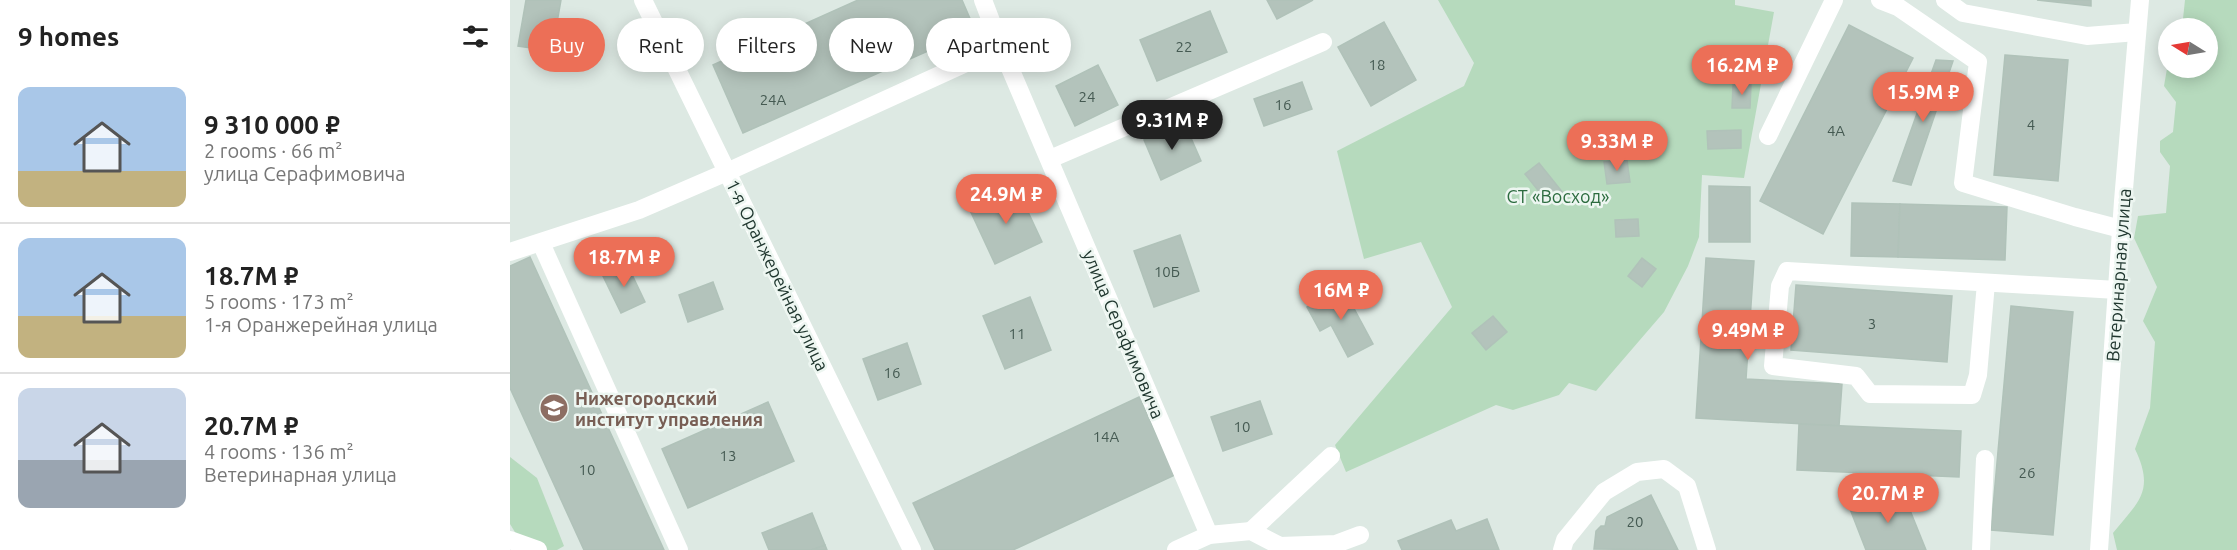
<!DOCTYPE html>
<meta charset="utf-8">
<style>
body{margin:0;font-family:Ubuntu,sans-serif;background:#f2f2f2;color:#222;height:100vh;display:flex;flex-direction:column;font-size:22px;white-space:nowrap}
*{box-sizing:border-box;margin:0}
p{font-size:20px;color:#767676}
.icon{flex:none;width:33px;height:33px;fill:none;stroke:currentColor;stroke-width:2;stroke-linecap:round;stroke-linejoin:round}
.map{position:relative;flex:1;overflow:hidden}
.details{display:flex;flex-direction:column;background:#fff;width:510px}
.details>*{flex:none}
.guide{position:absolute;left:18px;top:18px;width:570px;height:54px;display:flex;gap:12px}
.needle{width:39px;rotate:281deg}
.controls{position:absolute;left:1648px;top:18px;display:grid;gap:12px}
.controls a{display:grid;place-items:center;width:60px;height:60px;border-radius:50%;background:#fff;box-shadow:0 3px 15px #0003;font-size:30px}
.price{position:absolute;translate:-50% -51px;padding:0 14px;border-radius:21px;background:#ec6f57;color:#fff;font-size:20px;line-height:39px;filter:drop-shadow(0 2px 3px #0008)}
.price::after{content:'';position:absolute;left:50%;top:36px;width:18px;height:14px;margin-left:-9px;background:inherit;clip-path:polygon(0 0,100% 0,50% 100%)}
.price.on{background:#222;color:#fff}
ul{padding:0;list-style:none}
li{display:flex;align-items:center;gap:18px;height:150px;padding:0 18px}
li+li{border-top:2px solid #e0e0e0}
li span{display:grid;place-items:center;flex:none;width:168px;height:120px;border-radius:12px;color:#555}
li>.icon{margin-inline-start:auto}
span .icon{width:72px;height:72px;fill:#fffc;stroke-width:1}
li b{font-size:26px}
h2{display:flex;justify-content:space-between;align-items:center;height:72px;padding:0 18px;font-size:26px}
.pill{padding:0 21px;border-radius:27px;background:#fff;box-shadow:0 3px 15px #0003;font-size:21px;line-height:54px}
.pill.on{background:#ec6f57;color:#fff}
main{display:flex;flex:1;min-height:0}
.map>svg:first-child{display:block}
.green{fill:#b6dabd}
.building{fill:#b3c3bb;stroke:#b0c2b9;stroke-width:1.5}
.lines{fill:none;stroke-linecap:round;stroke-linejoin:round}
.minor{stroke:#fff;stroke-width:18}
.labels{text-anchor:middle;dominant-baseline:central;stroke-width:5;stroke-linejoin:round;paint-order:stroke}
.number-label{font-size:15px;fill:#455a52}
.park-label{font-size:18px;fill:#2c6c3f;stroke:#edf6f1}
.street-label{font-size:18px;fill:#20372f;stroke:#edf6f1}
.education-label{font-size:18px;font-weight:bold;fill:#785e54;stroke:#edf6f1;text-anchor:start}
</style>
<main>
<section class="details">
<h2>9 homes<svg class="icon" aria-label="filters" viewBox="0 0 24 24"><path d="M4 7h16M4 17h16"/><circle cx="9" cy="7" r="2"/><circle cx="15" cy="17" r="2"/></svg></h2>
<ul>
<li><span style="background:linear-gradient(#a9c7e8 70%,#c2b280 0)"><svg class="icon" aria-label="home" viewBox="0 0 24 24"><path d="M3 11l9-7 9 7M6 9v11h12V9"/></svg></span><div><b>9 310 000 ₽</b><p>2 rooms · 66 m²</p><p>улица Серафимовича</p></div></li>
<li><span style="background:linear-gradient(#a9c7e8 65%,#c2b280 0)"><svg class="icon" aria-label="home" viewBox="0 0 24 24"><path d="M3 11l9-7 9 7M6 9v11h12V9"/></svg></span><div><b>18.7M ₽</b><p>5 rooms · 173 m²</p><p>1-я Оранжерейная улица</p></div></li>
<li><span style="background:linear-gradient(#c9d6e8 60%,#9aa5b1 0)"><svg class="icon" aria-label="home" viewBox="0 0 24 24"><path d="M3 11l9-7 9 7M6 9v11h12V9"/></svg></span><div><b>20.7M ₽</b><p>4 rooms · 136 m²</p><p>Ветеринарная улица</p></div></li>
</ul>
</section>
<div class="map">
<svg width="1727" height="550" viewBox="0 0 1727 550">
<rect width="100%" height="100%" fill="#dde9e3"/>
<!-- green -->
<g class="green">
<path d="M928 0H1225V5L1264 12 1234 178 1192 175 1189 237 1178 266 1154 312 1086 391 1059 383 1049 395 1003 410 986 405 836 472 825 445 942 307 911 242 854 259 827 151 954 86 964 63Z"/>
<path d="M1675 0H1727V550H1607L1603 533C1629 501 1645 491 1625 449L1640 408 1645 342 1633 321 1647 287 1624 238 1628 216 1656 213 1660 166 1650 152V141L1663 132 1666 102 1654 86 1659 57V68H1698V28H1672Z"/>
<path d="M0 457 27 478 54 546 47 550H16L0 524Z"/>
</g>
<!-- building -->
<g class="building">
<path d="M16 0H51L42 51 8 46Z"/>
<path d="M348 0H452L465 30 233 133 203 65Z"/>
<path d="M757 0H803L767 19Z"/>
<path d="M1527 0H1581V6Z"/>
<path d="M700 11 717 52 647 81 630 40Z"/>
<path d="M874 22 906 80 861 106 828 47Z"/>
<path d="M1339 25 1403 58 1313 234 1250 201Z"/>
<path d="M1495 55 1558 60 1548 181 1484 175Z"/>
<path d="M1426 60 1443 61 1401 185 1383 181Z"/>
<path d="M588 65 608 105 565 126 546 86Z"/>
<path d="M792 82 802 109 754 126 744 99Z"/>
<path d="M1223 85H1241L1240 108H1222Z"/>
<path d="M674 122 691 161 651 180 634 140Z"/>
<path d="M1231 130V148L1198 149 1197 131Z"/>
<path d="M1117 160 1120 182 1097 184 1094 162Z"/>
<path d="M1029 163 1053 193 1039 204 1015 174Z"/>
<path d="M506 186 532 242 485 264 459 208Z"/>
<path d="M1199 186 1240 187V242H1199Z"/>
<path d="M1342 203 1390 204 1388 257 1341 256Z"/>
<path d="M1390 204 1497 207 1495 260 1388 257Z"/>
<path d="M1128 219 1129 236 1106 237 1105 220Z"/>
<path d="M670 235 689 291 644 307 624 251Z"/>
<path d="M20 257 154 550H74L0 388V266Z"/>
<path d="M1132 258 1146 269 1132 287 1118 276Z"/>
<path d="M1196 258 1244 261 1236 379 1332 384 1329 426 1186 418Z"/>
<path d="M116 262 135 302 111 313 92 274Z"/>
<path d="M203 282 213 309 178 322 169 295Z"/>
<path d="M1286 285 1442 296 1437 362 1281 350Z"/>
<path d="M833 288 863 344 838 357 821 325 810 331 797 307Z"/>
<path d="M520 297 541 350 495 369 473 316Z"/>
<path d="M1501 306 1563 312 1543 535 1481 530Z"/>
<path d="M983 316 997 332 976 350 962 333Z"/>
<path d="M397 343 411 384 368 400 353 359Z"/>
<path d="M629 397 665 475 503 550H425L403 503Z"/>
<path d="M750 401 762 434 713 451 701 417Z"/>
<path d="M258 402 284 461 178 508 152 449Z"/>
<path d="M1289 424 1451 431 1449 477 1287 470Z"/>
<path d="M1391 488 1416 550H1356L1340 509Z"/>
<path d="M1141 495 1168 550 1084 549 1086 531 1091 526H1095L1097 517Z"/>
<path d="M302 513 315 545 302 550H259L252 533Z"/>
<path d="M977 519 989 550H892L888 541 941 520 946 531Z"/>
<path d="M315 545 317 550H302Z"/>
</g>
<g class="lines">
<!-- minor -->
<g class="minor">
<path d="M133 0 402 550"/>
<path d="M473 0 491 47 699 535"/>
<path d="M1370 0 1388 7 1468 62 1453 183 1565 217 1611 229"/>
<path d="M1435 0 1453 13 1577 36 1627 32"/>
<path d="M1258 136 1324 0"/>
<path d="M540 159 813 42"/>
<path d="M31 243 169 550"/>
<path d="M0 252 129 210 217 172 491 47"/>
<path d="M1476 283 1468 375 1462 395 1360 394 1346 376 1263 366 1270 286 1277 271 1607 290"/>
<path d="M741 531 821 456"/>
<path d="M0 540 28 550"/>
<path d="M666 550 699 535 741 531 770 546 826 544 850 535"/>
<path d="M1052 550 1055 540 1094 492 1127 472 1154 469 1177 486 1197 550"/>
<path d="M1471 550 1475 459"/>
<path d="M1589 550 1613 201 1630 0"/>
</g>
</g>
<!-- icons -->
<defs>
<g id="university-disc" transform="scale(1.5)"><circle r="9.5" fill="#8d6e63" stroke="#edf6f1"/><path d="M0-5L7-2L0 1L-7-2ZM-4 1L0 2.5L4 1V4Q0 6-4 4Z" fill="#fff"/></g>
</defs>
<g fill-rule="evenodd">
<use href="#university-disc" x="44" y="408"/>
</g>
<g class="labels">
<!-- number labels -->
<g class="number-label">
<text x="674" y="46">22</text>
<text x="867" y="64">18</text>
<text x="577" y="96">24</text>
<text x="263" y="99">24А</text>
<text x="773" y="104">16</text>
<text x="1521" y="124">4</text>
<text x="1326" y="130">4А</text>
<text x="657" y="271">10Б</text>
<text x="1362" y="323">3</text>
<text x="507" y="333">11</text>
<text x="382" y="372">16</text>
<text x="732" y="426">10</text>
<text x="596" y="436">14А</text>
<text x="218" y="455">13</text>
<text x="77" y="469">10</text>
<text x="1517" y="472">26</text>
<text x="1125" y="521">20</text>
</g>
<!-- park labels -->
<g class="park-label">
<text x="1048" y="196">СТ «Восход»</text>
</g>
<!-- street labels -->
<g class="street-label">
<text transform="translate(268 275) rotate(64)">1-я Оранжерейная улица</text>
<text transform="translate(1608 275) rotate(-86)">Ветеринарная улица</text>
<text transform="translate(614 334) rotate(67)">улица Серафимовича</text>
</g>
<!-- education labels -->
<g class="education-label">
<text x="65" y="398">Нижегородский<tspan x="65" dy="21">институт управления</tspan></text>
</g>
</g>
</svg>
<div class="controls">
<a><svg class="needle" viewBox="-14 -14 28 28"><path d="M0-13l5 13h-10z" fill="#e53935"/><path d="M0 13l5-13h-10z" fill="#767676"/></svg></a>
</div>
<b class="price" style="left:1232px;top:96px">16.2M ₽</b>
<b class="price" style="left:1413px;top:123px">15.9M ₽</b>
<b class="price on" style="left:662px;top:151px">9.31M ₽</b>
<b class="price" style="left:1107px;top:172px">9.33M ₽</b>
<b class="price" style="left:496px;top:225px">24.9M ₽</b>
<b class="price" style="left:114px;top:288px">18.7M ₽</b>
<b class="price" style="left:831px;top:321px">16M ₽</b>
<b class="price" style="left:1238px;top:361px">9.49M ₽</b>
<b class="price" style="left:1378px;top:524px">20.7M ₽</b>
<div class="guide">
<a class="pill on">Buy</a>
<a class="pill">Rent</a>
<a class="pill">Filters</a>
<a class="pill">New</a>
<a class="pill">Apartment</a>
</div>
</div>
</main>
